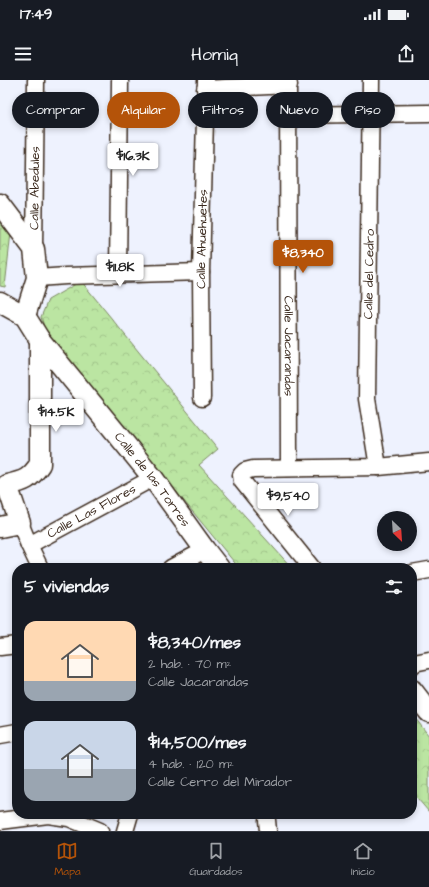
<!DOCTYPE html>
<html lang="es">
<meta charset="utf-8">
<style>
body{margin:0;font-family:"Architects Daughter",sans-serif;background:#20242c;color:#f1f3f6;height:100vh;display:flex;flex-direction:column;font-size:15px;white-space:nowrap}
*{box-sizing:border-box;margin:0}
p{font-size:13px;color:#9ea1a6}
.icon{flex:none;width:22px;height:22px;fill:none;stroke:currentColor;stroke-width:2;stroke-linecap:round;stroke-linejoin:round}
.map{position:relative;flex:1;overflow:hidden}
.side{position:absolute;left:12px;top:483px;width:405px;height:256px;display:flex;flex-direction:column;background:#171b24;border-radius:16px;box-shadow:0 2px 6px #0003}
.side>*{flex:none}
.hud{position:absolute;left:12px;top:12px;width:405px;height:36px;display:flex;gap:8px}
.needle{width:26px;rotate:155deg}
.tools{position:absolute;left:377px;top:431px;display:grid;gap:8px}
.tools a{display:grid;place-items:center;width:40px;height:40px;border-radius:50%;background:#171b24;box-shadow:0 2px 6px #0003;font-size:20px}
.price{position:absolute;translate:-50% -34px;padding:0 9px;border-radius:4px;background:#fff;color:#222;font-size:13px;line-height:26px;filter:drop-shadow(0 1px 2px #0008)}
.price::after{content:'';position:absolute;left:50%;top:24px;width:12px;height:9px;margin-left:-6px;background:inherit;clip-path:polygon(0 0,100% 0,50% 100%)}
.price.current{background:#b45309;color:#fff}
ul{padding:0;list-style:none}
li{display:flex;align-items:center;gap:12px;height:100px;padding:0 12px}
li span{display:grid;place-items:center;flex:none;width:112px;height:80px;border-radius:12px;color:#555}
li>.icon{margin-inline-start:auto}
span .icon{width:48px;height:48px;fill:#fffc;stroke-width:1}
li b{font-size:17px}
h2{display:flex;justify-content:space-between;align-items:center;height:48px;padding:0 12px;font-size:17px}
.tag{padding:0 14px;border-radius:18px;background:#171b24;box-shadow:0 2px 6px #0003;font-size:14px;line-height:36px}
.tag.current{background:#b45309;color:#fff}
.status{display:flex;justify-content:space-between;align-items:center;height:28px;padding:0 20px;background:#171b24;direction:ltr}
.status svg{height:11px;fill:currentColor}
header{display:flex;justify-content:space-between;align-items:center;height:52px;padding:0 12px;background:#171b24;font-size:18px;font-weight:600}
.tabs{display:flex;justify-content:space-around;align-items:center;height:56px;border-top:1px solid #363941;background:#171b24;font-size:11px;color:#9ea1a6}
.tabs a{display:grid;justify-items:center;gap:2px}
.tabs .current{color:#b45309}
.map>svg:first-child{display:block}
.park{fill:url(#park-crowns);stroke:#7b8860}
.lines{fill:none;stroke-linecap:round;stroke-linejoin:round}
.minor-casing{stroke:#3b2a1e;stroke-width:19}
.tertiary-casing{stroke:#3b2a1e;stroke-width:23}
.minor{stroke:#fff;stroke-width:16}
.tertiary{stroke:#fff;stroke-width:20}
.labels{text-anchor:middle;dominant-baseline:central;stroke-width:3.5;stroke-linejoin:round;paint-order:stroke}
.street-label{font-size:13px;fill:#3b2a1e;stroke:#fff}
</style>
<div class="status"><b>17:49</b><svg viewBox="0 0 49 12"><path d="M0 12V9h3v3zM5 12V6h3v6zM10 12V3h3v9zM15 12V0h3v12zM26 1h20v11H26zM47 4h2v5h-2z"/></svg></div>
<header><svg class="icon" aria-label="menu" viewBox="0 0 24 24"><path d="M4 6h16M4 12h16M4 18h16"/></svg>Homiq<svg class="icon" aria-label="share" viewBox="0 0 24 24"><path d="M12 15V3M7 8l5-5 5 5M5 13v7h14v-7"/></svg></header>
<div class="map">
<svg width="429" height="751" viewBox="0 0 429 751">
<defs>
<pattern id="park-crowns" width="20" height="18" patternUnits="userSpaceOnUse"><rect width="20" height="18" fill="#bbe5a2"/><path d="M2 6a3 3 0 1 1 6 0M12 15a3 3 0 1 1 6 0" fill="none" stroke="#a2c58b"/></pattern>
</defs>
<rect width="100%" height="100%" fill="#eef2fe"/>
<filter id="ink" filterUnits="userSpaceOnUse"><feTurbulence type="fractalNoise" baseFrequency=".025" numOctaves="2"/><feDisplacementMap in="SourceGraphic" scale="8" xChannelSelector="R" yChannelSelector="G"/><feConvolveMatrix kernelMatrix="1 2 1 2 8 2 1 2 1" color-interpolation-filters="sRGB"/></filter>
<g filter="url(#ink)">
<!-- park -->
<g class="park">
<path d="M0 140 11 152 5 207 0 206Z"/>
<path d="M81 201 218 369 199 385 292 488H239L46 253 41 237 48 220Z"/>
<path d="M412 634 429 656V732L412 712Z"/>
</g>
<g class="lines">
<!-- minor casing -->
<g class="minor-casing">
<g id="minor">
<path id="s1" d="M288 0 289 388"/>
<path d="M371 0 367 319 378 387"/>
<path d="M205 9 289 5"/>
<path d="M289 35 429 33"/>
<path id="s2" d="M34 169 36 0"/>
<path d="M118 194 120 0"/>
<path d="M37 198 66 196 201 192"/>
<path id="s3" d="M202 318 201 192 206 0"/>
<path d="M20 443 29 465 40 488"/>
<path id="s4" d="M29 465 153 398"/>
<path d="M171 488 205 470"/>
<path d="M312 488 242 401 241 395 245 391 253 389 378 387 429 382"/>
<path d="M412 493 429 490"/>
<path d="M0 567 17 565"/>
<path d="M412 586 414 583 429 580"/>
<path d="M0 655 17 652"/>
<path d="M267 740 268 751"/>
<path d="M0 741 48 735 69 738 100 751"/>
<path d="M125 751 130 734"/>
</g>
</g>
<!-- tertiary casing -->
<g class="tertiary-casing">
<g id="tertiary">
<path d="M0 124 34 169 37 198 25 236"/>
<path id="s5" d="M0 222 25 236 40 260 153 398 205 470 219 488"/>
<path d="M0 447 20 443 7 405C25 401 30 399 40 384V260"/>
<path d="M412 610 429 632"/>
</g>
</g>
<!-- minor -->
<use href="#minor" class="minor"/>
<!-- tertiary -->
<use href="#tertiary" class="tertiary"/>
</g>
</g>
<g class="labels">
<!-- street labels -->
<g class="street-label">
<text stroke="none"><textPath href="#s2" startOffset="61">Calle Abedules</textPath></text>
<text stroke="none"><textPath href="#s3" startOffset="159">Calle Ahuehuetes</textPath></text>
<text transform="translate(369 194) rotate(-89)">Calle del Cedro</text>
<text stroke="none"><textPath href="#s1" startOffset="266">Calle Jacarandas</textPath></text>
<text stroke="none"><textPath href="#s5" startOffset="236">Calle de las Torres</textPath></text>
<text stroke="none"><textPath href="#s4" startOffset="71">Calle Las Flores</textPath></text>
</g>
</g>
</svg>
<div class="tools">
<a><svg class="needle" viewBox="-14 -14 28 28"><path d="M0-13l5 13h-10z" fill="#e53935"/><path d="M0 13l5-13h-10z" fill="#9ea1a6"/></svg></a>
</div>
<b class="price" style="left:133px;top:97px">$16.3K</b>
<b class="price current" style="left:303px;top:194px">$8,340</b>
<b class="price" style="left:120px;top:208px">$11.8K</b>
<b class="price" style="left:56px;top:353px">$14.5K</b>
<b class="price" style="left:288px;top:437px">$9,540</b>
<div class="hud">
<a class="tag">Comprar</a>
<a class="tag current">Alquilar</a>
<a class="tag">Filtros</a>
<a class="tag">Nuevo</a>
<a class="tag">Piso</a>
</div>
<section class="side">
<h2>5 viviendas<svg class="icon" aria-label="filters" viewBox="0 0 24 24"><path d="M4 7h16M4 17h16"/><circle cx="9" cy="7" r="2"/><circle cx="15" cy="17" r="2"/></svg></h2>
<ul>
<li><span style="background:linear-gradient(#ffd9b3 75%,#9aa5b1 0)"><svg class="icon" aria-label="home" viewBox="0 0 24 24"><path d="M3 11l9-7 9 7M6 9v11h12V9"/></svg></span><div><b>$8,340/mes</b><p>2 hab. · 70 m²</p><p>Calle Jacarandas</p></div></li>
<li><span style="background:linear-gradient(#c9d6e8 60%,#9aa5b1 0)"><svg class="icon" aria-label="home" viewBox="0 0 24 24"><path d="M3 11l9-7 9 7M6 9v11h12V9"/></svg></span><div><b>$14,500/mes</b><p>4 hab. · 120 m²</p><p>Calle Cerro del Mirador</p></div></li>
</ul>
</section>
</div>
<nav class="tabs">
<a class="current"><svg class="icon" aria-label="map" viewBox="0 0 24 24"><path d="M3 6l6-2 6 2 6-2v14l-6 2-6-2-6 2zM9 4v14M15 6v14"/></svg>Mapa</a>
<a><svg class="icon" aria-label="saved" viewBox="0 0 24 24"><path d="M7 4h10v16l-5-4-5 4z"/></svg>Guardados</a>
<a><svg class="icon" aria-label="home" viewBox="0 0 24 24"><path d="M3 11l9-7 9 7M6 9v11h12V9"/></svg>Inicio</a>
</nav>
